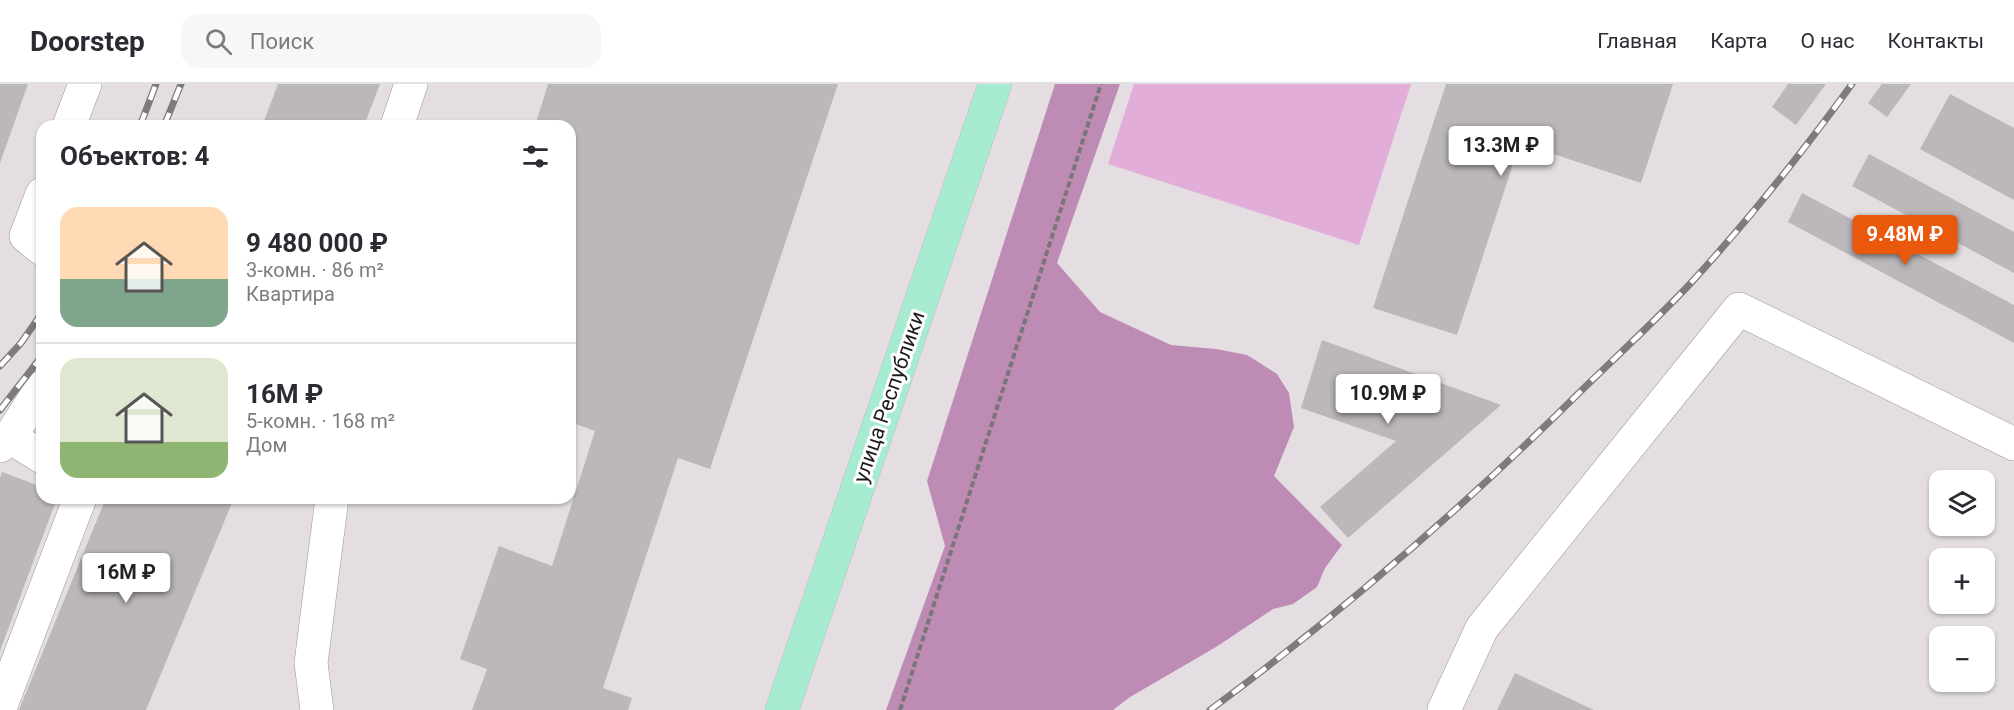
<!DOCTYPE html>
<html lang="ru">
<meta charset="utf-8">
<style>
body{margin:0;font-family:Roboto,sans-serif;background:#f7f7f7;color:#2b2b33;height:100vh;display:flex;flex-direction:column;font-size:22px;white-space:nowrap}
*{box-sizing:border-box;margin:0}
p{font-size:20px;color:#7c7c81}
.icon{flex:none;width:33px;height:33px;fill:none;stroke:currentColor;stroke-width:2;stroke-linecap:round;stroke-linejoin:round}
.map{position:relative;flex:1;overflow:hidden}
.side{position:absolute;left:36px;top:36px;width:540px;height:384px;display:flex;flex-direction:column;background:#fff;border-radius:18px;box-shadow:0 2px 4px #0004}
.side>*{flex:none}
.controls{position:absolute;left:1929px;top:386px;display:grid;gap:12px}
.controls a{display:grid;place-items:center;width:66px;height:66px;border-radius:12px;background:#fff;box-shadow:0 2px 4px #0004;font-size:30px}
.price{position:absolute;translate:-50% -51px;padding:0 14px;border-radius:6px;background:#fff;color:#222;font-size:20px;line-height:39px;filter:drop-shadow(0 2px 3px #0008)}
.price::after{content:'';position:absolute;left:50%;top:36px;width:18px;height:14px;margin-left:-9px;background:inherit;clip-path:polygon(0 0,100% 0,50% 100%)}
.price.on{background:#ea580c;color:#fff}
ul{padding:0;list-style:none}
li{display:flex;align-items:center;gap:18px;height:150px;padding:0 24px}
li+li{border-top:2px solid #e1e1e2}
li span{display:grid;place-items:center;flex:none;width:168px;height:120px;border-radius:18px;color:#555}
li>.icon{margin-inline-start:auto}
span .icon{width:72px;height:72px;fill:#fffc;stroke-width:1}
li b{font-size:26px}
h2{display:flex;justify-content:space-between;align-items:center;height:72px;padding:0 24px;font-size:26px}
header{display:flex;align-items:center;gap:36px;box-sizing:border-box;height:84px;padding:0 30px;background:#fff;border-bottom:2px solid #e1e1e2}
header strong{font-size:28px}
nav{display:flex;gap:33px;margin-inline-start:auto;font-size:21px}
.search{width:420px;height:54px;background:#f7f7f7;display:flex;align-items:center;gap:15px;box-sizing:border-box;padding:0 21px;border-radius:18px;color:#7c7c81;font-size:22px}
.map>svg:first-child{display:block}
.green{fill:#e2aed9}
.forest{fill:#be8bb5}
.building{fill:#bcb7bb}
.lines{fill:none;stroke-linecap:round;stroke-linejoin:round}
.minor-casing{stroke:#9c969b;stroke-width:34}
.major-casing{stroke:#bfbfbf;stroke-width:34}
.path{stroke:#797578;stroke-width:4;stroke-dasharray:6 3;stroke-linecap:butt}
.minor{stroke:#fff;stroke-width:33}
.major{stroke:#a7ecd1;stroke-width:33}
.rail-casing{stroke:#7e7a7d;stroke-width:7}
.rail{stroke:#fff;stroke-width:4.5;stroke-dasharray:14;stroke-linecap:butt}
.labels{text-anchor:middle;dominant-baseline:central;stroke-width:6;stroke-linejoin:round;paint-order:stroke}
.street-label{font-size:21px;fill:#1c1a1b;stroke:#fff}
</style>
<header>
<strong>Doorstep</strong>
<div class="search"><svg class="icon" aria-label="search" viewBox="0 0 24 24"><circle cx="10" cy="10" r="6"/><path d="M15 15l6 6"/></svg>Поиск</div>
<nav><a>Главная</a><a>Карта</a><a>О нас</a><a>Контакты</a></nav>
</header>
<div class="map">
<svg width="2014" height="626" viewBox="0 0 2014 626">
<rect width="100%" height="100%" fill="#e4dee3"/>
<!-- green -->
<path class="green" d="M1134 0H1411L1359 161 1108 80Z"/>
<!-- forest -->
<path class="forest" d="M1055 0H1120L1057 179 1100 228 1171 261 1216 265 1247 271 1277 290 1289 309 1294 343 1274 392 1342 461 1325 484 1317 503 1293 520 1273 525 1216 563 1130 613 1113 626H886L945 462 927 397Z"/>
<!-- building -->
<g class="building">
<path d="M0 0H28L0 79Z"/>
<path d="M278 0H380L364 42H262Z"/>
<path d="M548 0H838L710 385 678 374 603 604 632 614 628 626H472L487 585 460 575 499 462 552 482 595 347 570 338V42H535Z"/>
<path d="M1446 0H1673L1641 99 1520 59 1457 251 1373 224Z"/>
<path d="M1788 0H1826L1796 41 1772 23Z"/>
<path d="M1882 0H1911L1887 33 1868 19Z"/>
<path d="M1950 10 2014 44V116L1920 65Z"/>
<path d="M1869 70 2014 148V189L1852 102Z"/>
<path d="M1802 109 2014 221V259L1788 138Z"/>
<path d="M1322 256 1501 321 1348 454 1320 423 1396 357 1301 324Z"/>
<path d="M2 388 42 403V414H57L0 567V394Z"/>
<path d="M106 414H234L146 626H19Z"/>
<path d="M1515 589 1594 626H1497Z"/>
</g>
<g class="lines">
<!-- minor casing -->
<g class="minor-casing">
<g id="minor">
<path d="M69 42 85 0"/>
<path d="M397 42 411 0"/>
<path d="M42 110 26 152 42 165"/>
<path d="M10 353 42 373"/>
<path d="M0 362 10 353 42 303"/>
<path d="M0 624 80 414"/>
<path d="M317 626 311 579 332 414"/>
<path d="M1444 626 1482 544 1739 225 2014 360"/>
</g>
</g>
<!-- major casing -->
<g class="major-casing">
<path id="major" d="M782 626 995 0"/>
</g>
<!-- path -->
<path class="path" d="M900 626 1101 0"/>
<!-- minor -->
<use href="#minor" class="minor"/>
<!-- major -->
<use href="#major" class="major"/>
<!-- rail casing -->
<g class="rail-casing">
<g id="rail">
<path d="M140 42 156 0"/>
<path d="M164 42 181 0"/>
<path d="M0 282 21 259 42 229"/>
<path d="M0 326 42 272"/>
<path d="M1210 626C1343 528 1468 419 1585 303 1620 269 1656 236 1689 201 1747 138 1802 69 1852 0"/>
</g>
</g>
<!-- rail -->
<use href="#rail" class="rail"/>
</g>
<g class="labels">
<!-- street labels -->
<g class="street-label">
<text transform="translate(889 313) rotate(-71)">улица Республики</text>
</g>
</g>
</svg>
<div class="controls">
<a><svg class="icon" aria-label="layers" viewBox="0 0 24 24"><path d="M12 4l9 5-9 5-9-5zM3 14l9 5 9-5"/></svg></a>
<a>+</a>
<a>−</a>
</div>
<b class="price" style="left:1501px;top:93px">13.3M ₽</b>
<b class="price on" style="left:1905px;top:182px">9.48M ₽</b>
<b class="price" style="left:1388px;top:341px">10.9M ₽</b>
<b class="price" style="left:126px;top:520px">16M ₽</b>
<section class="side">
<h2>Объектов: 4<svg class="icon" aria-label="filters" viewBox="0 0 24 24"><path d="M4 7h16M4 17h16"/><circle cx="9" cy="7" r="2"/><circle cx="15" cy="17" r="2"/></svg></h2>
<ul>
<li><span style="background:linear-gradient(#ffd9b3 60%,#7fa58c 0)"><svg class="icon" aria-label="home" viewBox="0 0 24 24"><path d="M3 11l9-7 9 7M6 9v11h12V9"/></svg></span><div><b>9 480 000 ₽</b><p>3-комн. · 86 m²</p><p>Квартира</p></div></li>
<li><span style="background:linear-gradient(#dfe7d0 70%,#8fb573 0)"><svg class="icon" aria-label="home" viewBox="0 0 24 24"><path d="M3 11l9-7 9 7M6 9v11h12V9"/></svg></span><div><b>16M ₽</b><p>5-комн. · 168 m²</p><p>Дом</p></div></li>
</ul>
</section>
</div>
